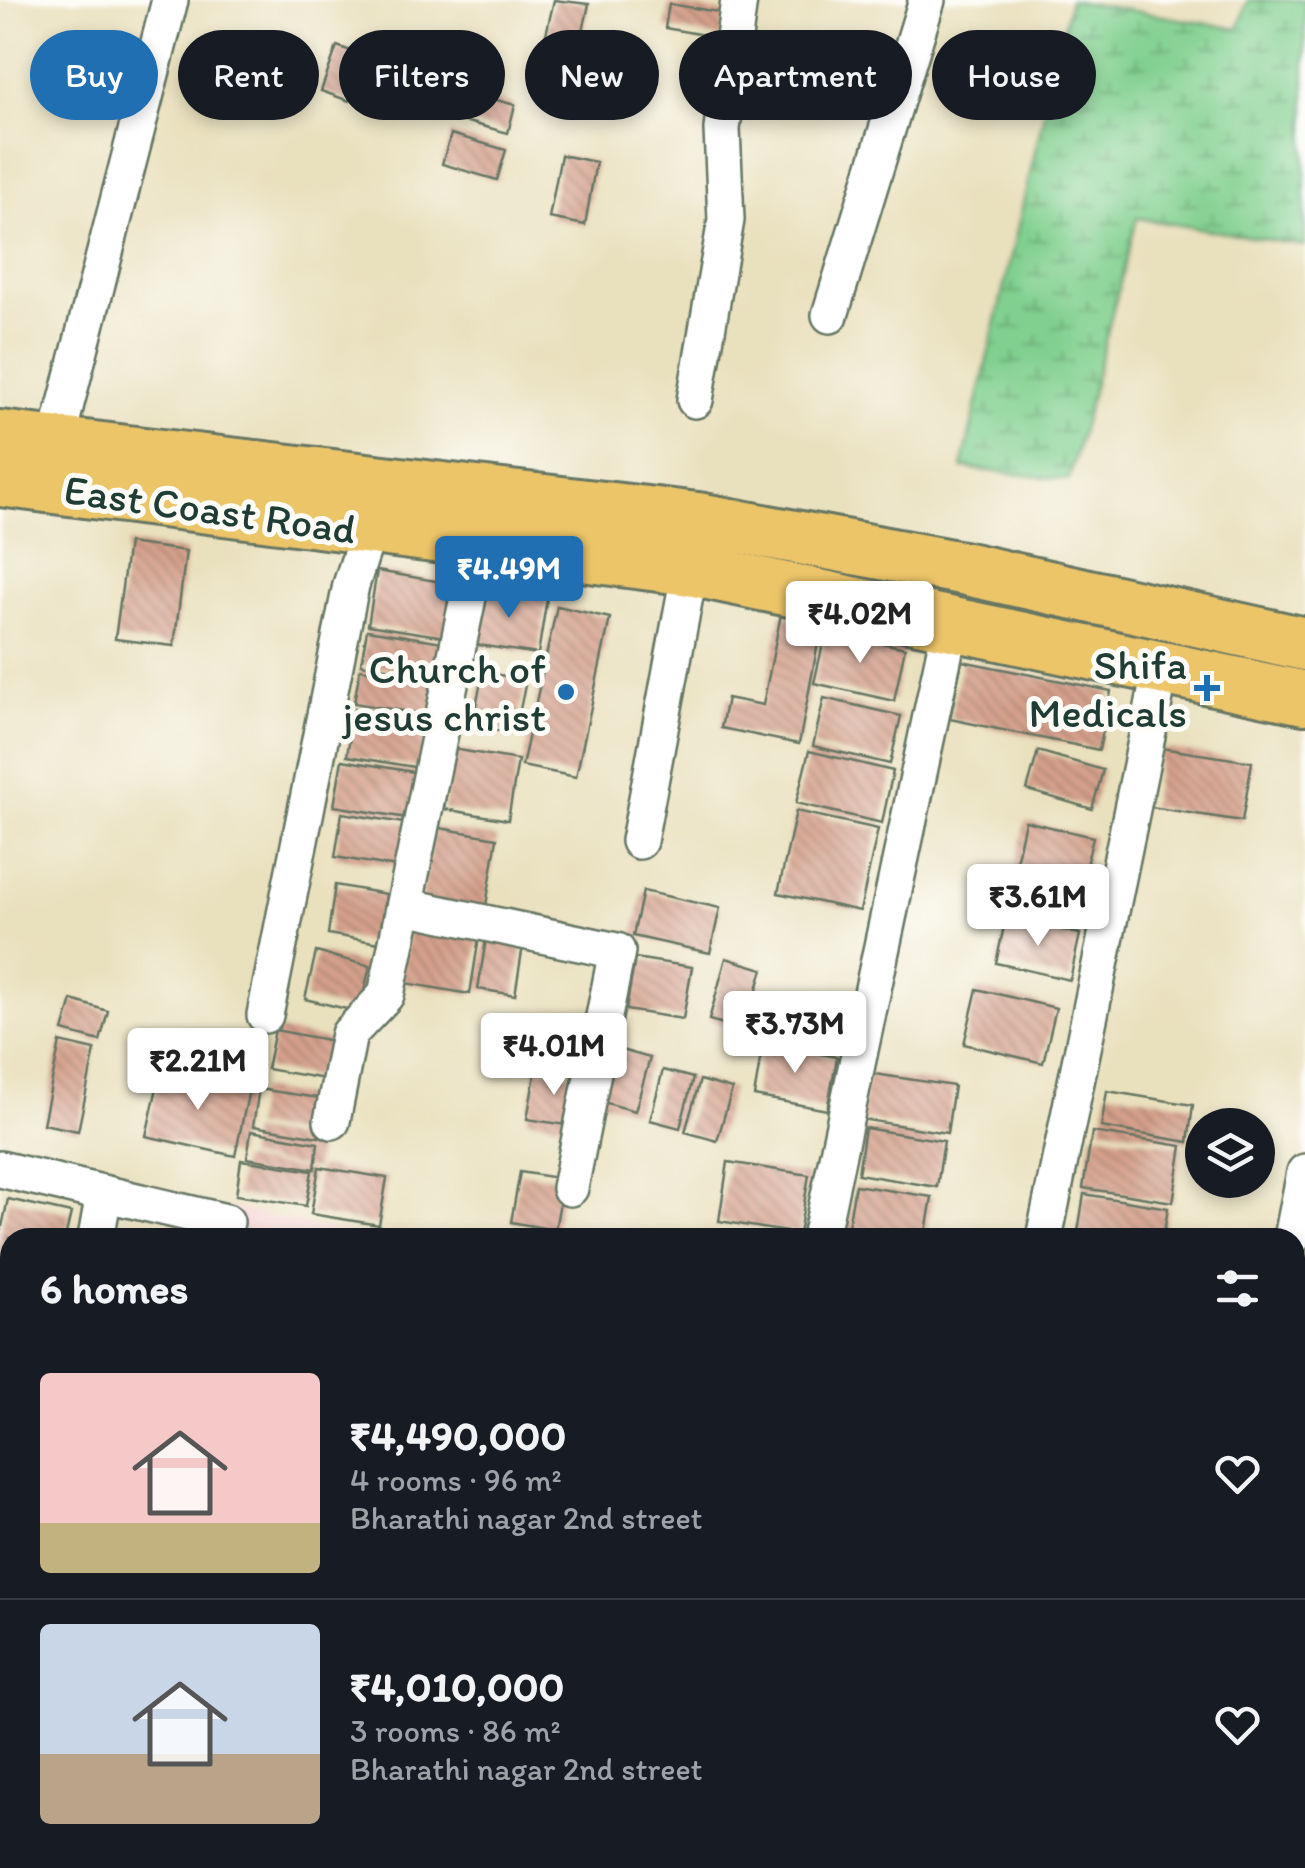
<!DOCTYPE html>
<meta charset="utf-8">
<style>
body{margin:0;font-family:Itim,sans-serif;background:#242831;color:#f1f3f6;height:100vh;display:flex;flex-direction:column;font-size:38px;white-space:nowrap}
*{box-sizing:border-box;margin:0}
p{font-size:32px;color:#9ea1a6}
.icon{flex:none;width:55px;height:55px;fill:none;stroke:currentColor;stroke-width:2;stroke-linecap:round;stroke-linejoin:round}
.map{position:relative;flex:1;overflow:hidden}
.panel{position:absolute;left:0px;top:1228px;width:1305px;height:642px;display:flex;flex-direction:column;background:#171b24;border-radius:30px 30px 0 0;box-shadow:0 5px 15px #0003}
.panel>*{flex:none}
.hud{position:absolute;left:30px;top:30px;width:1245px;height:90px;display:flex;gap:20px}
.buttons{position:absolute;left:1185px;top:1108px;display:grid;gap:20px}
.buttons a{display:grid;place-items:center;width:90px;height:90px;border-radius:50%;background:#171b24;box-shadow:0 5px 15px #0003;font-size:50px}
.price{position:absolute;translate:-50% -85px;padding:0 22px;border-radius:10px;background:#fff;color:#222;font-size:32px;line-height:65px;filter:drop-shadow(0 2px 5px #0008)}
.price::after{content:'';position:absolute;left:50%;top:60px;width:30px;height:22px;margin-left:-15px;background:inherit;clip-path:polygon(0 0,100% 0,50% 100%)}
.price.on{background:#1f6fb2;color:#fff}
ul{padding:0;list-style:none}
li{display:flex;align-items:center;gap:30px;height:250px;padding:0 40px}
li+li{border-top:2px solid #363941}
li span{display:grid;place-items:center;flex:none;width:280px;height:200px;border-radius:10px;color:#555}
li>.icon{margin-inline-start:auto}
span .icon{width:120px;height:120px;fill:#fffc;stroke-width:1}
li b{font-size:42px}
h2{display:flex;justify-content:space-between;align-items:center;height:120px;padding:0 40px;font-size:42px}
.chip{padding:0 35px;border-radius:45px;background:#171b24;box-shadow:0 5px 15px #0003;font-size:35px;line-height:90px}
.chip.on{background:#1f6fb2;color:#fff}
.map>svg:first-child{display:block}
.built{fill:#f7cfd1}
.wetland{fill:url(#wetland-marsh);stroke:#508662;stroke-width:2.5}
.building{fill:url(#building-back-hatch)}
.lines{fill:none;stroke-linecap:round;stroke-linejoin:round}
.minor-casing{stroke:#667664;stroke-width:40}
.primary-casing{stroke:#667664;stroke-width:58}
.minor{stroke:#fff;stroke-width:35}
.primary{stroke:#edc569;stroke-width:52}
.poi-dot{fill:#1f6fb2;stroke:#fdfcf7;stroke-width:4}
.labels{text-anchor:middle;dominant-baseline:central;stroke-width:10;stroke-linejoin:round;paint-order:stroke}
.street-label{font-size:42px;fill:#1f3d34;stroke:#fdfcf7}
.poi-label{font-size:42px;fill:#1f3d34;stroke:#fdfcf7;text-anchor:end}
</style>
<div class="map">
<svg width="1305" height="1868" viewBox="0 0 1305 1868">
<defs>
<pattern id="wetland-marsh" width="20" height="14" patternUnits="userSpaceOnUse" patternTransform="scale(2.5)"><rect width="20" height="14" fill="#81d090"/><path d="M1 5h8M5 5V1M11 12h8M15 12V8" fill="none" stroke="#69aa76"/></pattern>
<pattern id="building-back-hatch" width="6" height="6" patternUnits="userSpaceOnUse" patternTransform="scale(2.5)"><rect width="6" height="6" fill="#d5a08c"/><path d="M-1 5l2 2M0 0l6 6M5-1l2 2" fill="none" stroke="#ac8473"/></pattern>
</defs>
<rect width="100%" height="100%" fill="#fdfcf7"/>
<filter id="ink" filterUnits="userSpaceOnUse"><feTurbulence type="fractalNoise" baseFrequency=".01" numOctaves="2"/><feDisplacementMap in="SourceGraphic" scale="20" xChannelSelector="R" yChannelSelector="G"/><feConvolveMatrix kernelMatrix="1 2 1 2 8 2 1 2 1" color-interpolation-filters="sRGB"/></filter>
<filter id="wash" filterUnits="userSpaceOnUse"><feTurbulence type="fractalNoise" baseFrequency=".0048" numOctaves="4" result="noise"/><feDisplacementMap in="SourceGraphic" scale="40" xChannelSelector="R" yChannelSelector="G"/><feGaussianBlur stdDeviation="2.25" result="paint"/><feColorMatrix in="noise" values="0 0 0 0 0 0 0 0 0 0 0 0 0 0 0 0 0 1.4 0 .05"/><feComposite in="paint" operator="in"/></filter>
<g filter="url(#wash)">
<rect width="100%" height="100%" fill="#e9e0bd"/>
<!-- built -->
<path class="built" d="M229 1207 364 1237 223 1238Z"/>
<!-- wetland -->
<path class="wetland" d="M1070 0 1238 29 1248 0H1305V246L1137 218 1069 480 962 468Z"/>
<g id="blocks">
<!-- building -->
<g class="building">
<path d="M554 0 589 4 576 64 541 56Z"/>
<path d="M669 4 725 13 721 38 665 28Z"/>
<path d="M337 46 365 56 349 101 321 91Z"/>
<path d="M467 92 515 105 508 133 460 120Z"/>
<path d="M451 134 506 150 497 180 442 164Z"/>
<path d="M561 155 596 162 585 225 549 218Z"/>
<path d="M128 543 186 551 174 646 115 639Z"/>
<path d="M377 571 459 585 451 638 368 625Z"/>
<path d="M480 588 547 598 538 654 472 644Z"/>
<path d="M557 606 610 618 576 777 522 766Z"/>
<path d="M781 614 822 622 799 744 721 728 727 698 763 705Z"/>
<path d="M367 630 449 643 443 678 361 664Z"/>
<path d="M826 631 905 648 894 701 814 683Z"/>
<path d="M962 661 1111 691 1099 750 950 719Z"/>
<path d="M360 669 438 681 433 716 354 703Z"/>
<path d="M483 672 526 680 515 734 472 725Z"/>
<path d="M824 698 901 716 890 764 813 746Z"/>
<path d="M354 709 428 721 420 768 347 756Z"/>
<path d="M1161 748 1252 762 1242 821 1151 807Z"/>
<path d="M453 749 518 760 508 820 444 809Z"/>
<path d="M809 751 893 771 882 823 796 803Z"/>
<path d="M1038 751 1103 770 1092 809 1027 790Z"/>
<path d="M342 760 420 773 413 819 334 806Z"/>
<path d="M796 811 878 829 860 911 778 893Z"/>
<path d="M342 813 410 824 403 868 335 857Z"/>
<path d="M1025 821 1093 837 1082 883 1015 867Z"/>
<path d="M434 827 497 838 485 912 421 901Z"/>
<path d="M335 885 386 894 379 943 328 934Z"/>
<path d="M643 891 720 908 710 953 633 936Z"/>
<path d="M1006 917 1080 934 1070 980 996 963Z"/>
<path d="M410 920 480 931 470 994 400 982Z"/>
<path d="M487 933 524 939 515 995 478 989Z"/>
<path d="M316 952 370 966 359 1012 305 999Z"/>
<path d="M635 958 692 967 683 1019 626 1010Z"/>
<path d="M726 958 763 969 745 1030 709 1020Z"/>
<path d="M977 989 1056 1008 1043 1063 964 1044Z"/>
<path d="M72 1000 108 1011 100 1041 63 1031Z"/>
<path d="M275 1030 338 1042 331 1080 267 1069Z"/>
<path d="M60 1042 95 1050 78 1131 43 1124Z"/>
<path d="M763 1043 837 1057 827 1110 754 1096Z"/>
<path d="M614 1048 650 1058 635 1111 599 1101Z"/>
<path d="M536 1069 581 1076 573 1126 527 1119Z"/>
<path d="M161 1070 249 1090 235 1156 146 1136Z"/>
<path d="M663 1070 693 1078 680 1128 650 1120Z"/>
<path d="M868 1073 954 1086 947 1133 861 1119Z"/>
<path d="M700 1080 732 1089 717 1141 685 1132Z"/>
<path d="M259 1089 325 1099 319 1137 253 1126Z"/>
<path d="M1107 1091 1193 1105 1188 1142 1101 1127Z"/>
<path d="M865 1128 944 1141 937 1187 858 1174Z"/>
<path d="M251 1131 318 1143 315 1169 247 1158Z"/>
<path d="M1092 1132 1182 1146 1173 1202 1083 1188Z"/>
<path d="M241 1160 312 1171 306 1206 236 1195Z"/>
<path d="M728 1162 809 1175 799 1234 719 1221Z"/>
<path d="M319 1167 387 1178 379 1225 311 1214Z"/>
<path d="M520 1172 564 1179 555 1230 511 1222Z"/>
<path d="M855 1185 932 1197 925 1238 847 1233Z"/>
<path d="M1084 1194 1168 1208 1163 1238H1077Z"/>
<path d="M8 1199 71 1213 65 1238H10V1327L0 1325V1236Z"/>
<path d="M1295 1486 1305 1488V1563L1295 1561Z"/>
<path d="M1295 1591 1305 1593 1300 1661 1295 1660Z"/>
<path d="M1303 1806 1305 1868H1290L1295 1860Z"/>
<path d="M7 1860H80L79 1868H6Z"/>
<path d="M96 1860H156L154 1868H94Z"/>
<path d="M245 1860H303L308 1861 306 1868H244Z"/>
<path d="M357 1860H430L429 1868H355Z"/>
<path d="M681 1860H771L769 1868H679Z"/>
<path d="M1218 1860H1282L1280 1868H1216Z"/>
</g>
</g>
</g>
<g filter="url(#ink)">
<use href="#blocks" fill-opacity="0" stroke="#667664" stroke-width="2.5"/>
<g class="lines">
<!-- minor casing -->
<g class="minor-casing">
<g id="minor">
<path d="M830 315 927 0"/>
<path d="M695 400 726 220 722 129 739 0"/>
<path d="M51 462 170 0"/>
<path d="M639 841 690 569"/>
<path d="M405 906 617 951 570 1188"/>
<path d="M265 1015 351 585 369 530"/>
<path d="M332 1121 349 1034 386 995 479 544"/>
<path d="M0 1169 226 1222"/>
<path d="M96 1238 104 1194"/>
<path d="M820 1238 951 622"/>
<path d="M1044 1238 1161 668"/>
<path d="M1292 1238 1305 1172"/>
<path d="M1295 1457 1305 1459"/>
<path d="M0 1480 10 1483"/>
<path d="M1295 1687 1305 1689"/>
<path d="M0 1746 10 1691"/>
<path d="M944 1860 985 1868"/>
<path d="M329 1868 331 1860"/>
<path d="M566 1868 568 1860"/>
<path d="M787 1868 789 1860"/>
<path d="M1167 1868 1169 1860"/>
</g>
</g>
<!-- primary casing -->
<g class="primary-casing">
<g id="primary">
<path d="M0 437 698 519 967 569 1305 644"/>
<path d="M0 480 690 569 1305 698"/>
</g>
</g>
<!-- minor -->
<use href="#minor" class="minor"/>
<!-- primary -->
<use href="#primary" class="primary"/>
</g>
</g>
<!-- markers -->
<g class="poi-dot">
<path d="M1202 673h10v10h10v10h-10v10h-10v-10h-10v-10h10z"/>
<circle cx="566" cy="692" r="10"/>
</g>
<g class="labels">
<!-- street labels -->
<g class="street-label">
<text transform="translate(210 509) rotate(8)">East Coast Road</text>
</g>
<!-- poi labels -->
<g class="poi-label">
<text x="1187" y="664">Shifa<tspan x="1187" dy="48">Medicals</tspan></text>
<text x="546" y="668">Church of<tspan x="546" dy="48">jesus christ</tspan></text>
</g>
</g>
</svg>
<div class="buttons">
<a><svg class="icon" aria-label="layers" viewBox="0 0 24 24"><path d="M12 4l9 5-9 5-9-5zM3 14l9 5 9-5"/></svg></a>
</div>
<b class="price on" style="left:509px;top:621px">₹4.49M</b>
<b class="price" style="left:860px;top:666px">₹4.02M</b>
<b class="price" style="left:1038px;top:949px">₹3.61M</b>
<b class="price" style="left:795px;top:1076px">₹3.73M</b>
<b class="price" style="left:554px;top:1098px">₹4.01M</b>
<b class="price" style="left:198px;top:1113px">₹2.21M</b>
<div class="hud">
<a class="chip on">Buy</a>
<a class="chip">Rent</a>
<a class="chip">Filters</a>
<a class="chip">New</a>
<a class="chip">Apartment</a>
<a class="chip">House</a>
</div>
<section class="panel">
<h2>6 homes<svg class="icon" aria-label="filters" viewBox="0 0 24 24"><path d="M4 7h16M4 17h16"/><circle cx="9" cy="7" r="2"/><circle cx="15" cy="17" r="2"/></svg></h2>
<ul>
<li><span style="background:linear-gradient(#f6c9c9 75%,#c2b280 0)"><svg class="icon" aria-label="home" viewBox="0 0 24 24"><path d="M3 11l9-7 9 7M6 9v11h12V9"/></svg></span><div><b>₹4,490,000</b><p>4 rooms · 96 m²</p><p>Bharathi nagar 2nd street</p></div><svg class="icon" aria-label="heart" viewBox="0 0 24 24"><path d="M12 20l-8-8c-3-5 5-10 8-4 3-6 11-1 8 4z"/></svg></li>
<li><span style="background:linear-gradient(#c9d6e8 65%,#b9a48a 0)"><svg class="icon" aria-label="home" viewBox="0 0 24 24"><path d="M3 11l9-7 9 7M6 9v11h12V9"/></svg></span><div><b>₹4,010,000</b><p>3 rooms · 86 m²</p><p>Bharathi nagar 2nd street</p></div><svg class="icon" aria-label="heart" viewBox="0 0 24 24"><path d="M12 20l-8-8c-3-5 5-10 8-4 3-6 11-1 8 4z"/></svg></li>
</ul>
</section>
</div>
